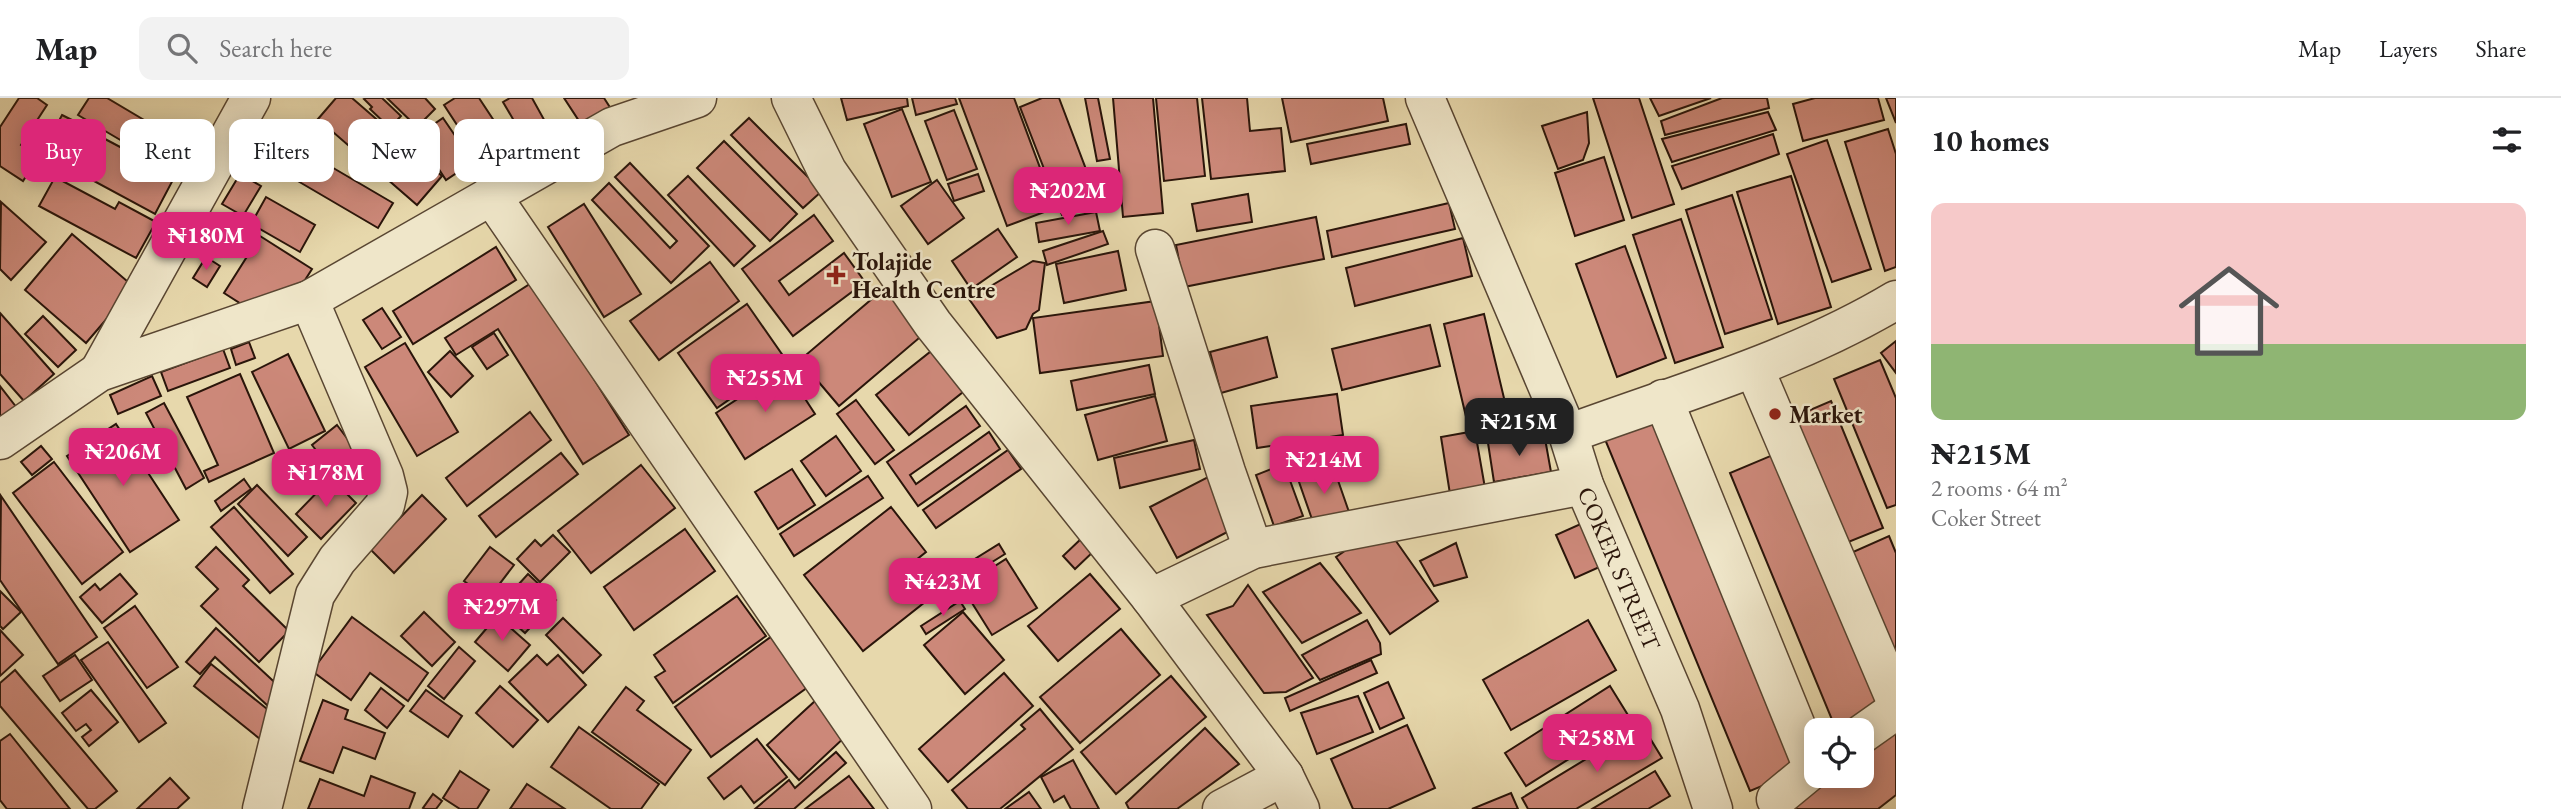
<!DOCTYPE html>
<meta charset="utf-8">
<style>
body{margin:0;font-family:"EB Garamond",serif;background:#f2f2f2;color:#202124;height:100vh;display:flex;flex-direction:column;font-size:26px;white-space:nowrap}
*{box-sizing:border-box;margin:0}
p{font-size:23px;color:#757577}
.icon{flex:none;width:38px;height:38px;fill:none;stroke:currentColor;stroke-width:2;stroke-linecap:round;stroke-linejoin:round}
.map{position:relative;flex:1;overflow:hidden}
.details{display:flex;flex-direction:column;background:#fff;width:665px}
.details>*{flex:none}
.top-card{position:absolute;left:21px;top:21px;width:665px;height:63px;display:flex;gap:14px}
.tools{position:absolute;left:1804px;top:620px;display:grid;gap:14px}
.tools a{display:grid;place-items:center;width:70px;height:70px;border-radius:14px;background:#fff;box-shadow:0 4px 18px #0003;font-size:35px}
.price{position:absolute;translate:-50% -60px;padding:0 16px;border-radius:14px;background:#db2777;color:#fff;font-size:23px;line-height:46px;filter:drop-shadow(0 2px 4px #0008)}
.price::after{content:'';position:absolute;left:50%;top:42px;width:21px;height:16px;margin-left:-10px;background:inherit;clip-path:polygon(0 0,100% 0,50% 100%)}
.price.current{background:#222;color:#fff}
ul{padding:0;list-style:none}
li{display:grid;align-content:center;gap:14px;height:371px;padding:0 35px}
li+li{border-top:2px solid #e0e0e0}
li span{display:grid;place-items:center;height:217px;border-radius:14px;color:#555}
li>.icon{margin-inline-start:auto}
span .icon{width:126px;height:126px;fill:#fffc;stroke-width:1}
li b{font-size:30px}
h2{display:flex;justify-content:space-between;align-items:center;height:84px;padding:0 35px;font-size:30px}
.tag{padding:0 24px;border-radius:14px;background:#fff;box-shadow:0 4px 18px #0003;font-size:24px;line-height:63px}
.tag.current{background:#db2777;color:#fff}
header{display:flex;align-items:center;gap:42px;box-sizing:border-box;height:98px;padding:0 35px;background:#fff;border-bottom:2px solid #e0e0e0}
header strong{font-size:33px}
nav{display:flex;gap:38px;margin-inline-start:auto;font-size:24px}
.search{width:490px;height:63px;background:#f2f2f2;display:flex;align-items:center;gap:18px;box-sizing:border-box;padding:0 24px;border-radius:14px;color:#757577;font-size:26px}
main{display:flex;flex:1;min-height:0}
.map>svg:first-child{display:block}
.building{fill:#cc8879;stroke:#2a150a;stroke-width:2}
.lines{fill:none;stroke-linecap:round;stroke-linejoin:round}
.minor-casing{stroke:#594632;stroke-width:41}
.minor{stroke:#efe6c9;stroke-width:38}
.poi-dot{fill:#8f2418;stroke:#efe6c9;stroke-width:2.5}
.labels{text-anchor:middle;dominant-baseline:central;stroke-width:5;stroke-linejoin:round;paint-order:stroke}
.poi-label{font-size:24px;font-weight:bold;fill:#2a150a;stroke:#efe6c9;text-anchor:start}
.street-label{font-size:24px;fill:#2a150a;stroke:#efe6c9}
</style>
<header>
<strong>Map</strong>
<div class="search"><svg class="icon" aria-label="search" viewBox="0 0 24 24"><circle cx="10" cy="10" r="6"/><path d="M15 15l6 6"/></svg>Search here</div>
<nav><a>Map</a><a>Layers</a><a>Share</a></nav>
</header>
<main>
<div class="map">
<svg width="1896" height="711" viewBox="0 0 1896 711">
<rect width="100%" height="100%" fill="#e7d8ac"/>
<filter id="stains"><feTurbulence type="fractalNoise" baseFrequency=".00286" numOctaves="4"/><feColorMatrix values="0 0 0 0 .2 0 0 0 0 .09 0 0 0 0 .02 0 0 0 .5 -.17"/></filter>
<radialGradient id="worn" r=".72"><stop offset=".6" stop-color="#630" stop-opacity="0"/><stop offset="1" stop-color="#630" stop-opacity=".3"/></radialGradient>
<!-- building -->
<g class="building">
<path d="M19 0H37L47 7 21 47 39 58 23 83 0 68V29Z"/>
<path d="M89 0H107L193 51 178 76 78 17Z"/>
<path d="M336 0H352L442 78 417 107 318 21Z"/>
<path d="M366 0H382L401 18 390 30 370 11 372 9 364 1Z"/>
<path d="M387 0H425L435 11 417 29Z"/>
<path d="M455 0H479L508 44 480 62 444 7Z"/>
<path d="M510 0H532L547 27 524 40 503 4Z"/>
<path d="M564 0H604L611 11 583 29Z"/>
<path d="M841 0H907L908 8 847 22Z"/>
<path d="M912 0H955L957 6 916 17Z"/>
<path d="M959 0H1014L1055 110 1007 128Z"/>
<path d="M1042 0H1059L1098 103 1062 117 1020 9Z"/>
<path d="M1085 0H1098L1110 61 1097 63Z"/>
<path d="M1113 0H1153L1163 115 1123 119Z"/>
<path d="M1156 0H1197L1205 78 1164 83Z"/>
<path d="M1202 0H1247L1250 33 1281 30 1285 73 1211 81Z"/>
<path d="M1282 0H1383L1388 23 1291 44Z"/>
<path d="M1593 0H1639L1674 106 1632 120Z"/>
<path d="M1650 0H1711L1659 18Z"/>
<path d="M1722 0H1767L1769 10 1665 37 1661 23Z"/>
<path d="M1815 0H1878L1884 22 1803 43 1793 6Z"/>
<path d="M1886 0H1896V25Z"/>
<path d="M902 11 931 84 892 99 864 26Z"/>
<path d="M954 12 977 71 947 82 925 23Z"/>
<path d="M1587 14 1589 45 1583 62 1558 71 1542 28Z"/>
<path d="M1768 14 1776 32 1672 64 1662 41Z"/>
<path d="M62 17 84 28 62 68 41 57Z"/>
<path d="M443 20 473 64 446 82 417 38Z"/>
<path d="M749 20 822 93 803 110 731 37Z"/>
<path d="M284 25 294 31 282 52 272 46Z"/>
<path d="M1406 26 1410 46 1311 66 1307 46Z"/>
<path d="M1888 31 1896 56V169L1885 173 1845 44Z"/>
<path d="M88 32 175 78 155 116 68 69Z"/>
<path d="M1773 36 1779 56 1682 91 1672 68Z"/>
<path d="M1827 42 1871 171 1832 184 1787 56Z"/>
<path d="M724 43 797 116 770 143 697 70Z"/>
<path d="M294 47 393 105 378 130 279 72Z"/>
<path d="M1604 59 1624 122 1575 138 1555 75Z"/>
<path d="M630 65 709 148 671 185 592 102 609 85 670 150 677 143 615 79Z"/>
<path d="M240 76 261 88 243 118 222 106Z"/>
<path d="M978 76 984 93 954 103 948 86Z"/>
<path d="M688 78 755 148 734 168 668 97Z"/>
<path d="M1791 78 1831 209 1778 226 1737 94Z"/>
<path d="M55 79 115 111 119 104 156 124 136 160 39 108Z"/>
<path d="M937 82 964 120 928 146 901 108Z"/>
<path d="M1248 96 1252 124 1197 133 1192 106Z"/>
<path d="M1732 97 1772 221 1725 236 1686 112Z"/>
<path d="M266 99 315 127 300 154 251 126Z"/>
<path d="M1 104 46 144 11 182 0 171Z"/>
<path d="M1449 105 1455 131 1332 159 1327 133Z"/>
<path d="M584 106 641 196 604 219 548 129Z"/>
<path d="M1096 114 1100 133 1039 144 1036 125Z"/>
<path d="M814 117 833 143 779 183 789 197 844 155 865 184 793 238 742 171Z"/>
<path d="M1316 119 1324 161 1184 189 1176 147Z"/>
<path d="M1681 121 1723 249 1675 265 1633 137Z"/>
<path d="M998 131 1017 159 971 191 952 163Z"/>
<path d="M1103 133 1108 146 1047 167 1043 153Z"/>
<path d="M72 136 134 189 86 245 25 192Z"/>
<path d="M260 138 312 171 291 204 260 218 224 195Z"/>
<path d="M1463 140 1472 178 1355 208 1346 170Z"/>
<path d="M1625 148 1666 260 1617 279 1576 166Z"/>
<path d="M496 149 516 182 413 246 393 213Z"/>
<path d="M1118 153 1126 192 1064 205 1056 166Z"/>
<path d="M206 159 220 168 207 189 193 180Z"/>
<path d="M1033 163 1045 165 1039 212 1033 216 1026 231 997 240 969 201Z"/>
<path d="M710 164 739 203 659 262 630 223Z"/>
<path d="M533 184 629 337 583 366 498 231 456 257 445 240Z"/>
<path d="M886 189 925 235 839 308 800 262Z"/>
<path d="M1156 203 1163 258 1040 275 1033 220Z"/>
<path d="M747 206 786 262 717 310 678 255Z"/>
<path d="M382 210 401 239 382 251 363 222Z"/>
<path d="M0 215 54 276 24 303 0 276Z"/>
<path d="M1484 216 1508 317 1468 327 1444 226Z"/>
<path d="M43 218 76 252 58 269 25 236Z"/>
<path d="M1430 227 1440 268 1342 292 1332 251Z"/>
<path d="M494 235 508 257 487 271 472 249Z"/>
<path d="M1267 239 1277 279 1221 295 1210 254Z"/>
<path d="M1896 243V275L1881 255Z"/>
<path d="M249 244 255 260 236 267 231 251Z"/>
<path d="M405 245 458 334 417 358 365 269Z"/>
<path d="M935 250 968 290 909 337 876 297Z"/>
<path d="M223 251 230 270 168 293 161 274Z"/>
<path d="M450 253 473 278 451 299 428 274Z"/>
<path d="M288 256 325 333 289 351 252 274Z"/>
<path d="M1880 262 1896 300V407L1887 410 1834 281Z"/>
<path d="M1149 267 1155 296 1077 312 1071 283Z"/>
<path d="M785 270 815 316 745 361 716 315Z"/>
<path d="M240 276 274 355 209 384 204 373 218 367 187 299Z"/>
<path d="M152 278 161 298 118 316 110 297Z"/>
<path d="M0 288 17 310 0 323Z"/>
<path d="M1337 296 1343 337 1257 350 1251 308Z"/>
<path d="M1155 298 1167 343 1098 362 1085 317Z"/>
<path d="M856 302 894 352 875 366 837 316Z"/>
<path d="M1831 303 1883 430 1841 447 1789 321Z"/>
<path d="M164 305 204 380 186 391 146 315Z"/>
<path d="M966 308 980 328 910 377 916 386 989 334 1000 351 918 408 887 364Z"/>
<path d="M530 314 551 342 467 408 446 380Z"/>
<path d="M1650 316 1798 673 1750 693 1602 334Z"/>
<path d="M116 326 179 422 130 454 67 358Z"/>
<path d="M337 327 374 376 349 395 312 347Z"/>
<path d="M1475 333 1485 390 1450 396 1441 339Z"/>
<path d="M1544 335 1551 374 1494 384 1488 345Z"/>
<path d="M836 338 861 373 826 398 801 363Z"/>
<path d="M1194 342 1200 371 1120 390 1114 360Z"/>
<path d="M41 348 52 361 32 377 21 364Z"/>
<path d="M1008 352 1021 371 936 430 923 412Z"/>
<path d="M1780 354 1885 609 1835 629 1730 375Z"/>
<path d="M561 355 578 376 496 439 479 418Z"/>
<path d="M54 364 123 454 82 486 13 395Z"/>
<path d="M1284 366 1303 418 1274 428 1256 377Z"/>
<path d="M641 367 675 410 591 475 558 433Z"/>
<path d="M1333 368 1349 414 1314 427 1298 381Z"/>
<path d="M792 371 815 407 778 431 755 394Z"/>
<path d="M868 378 883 400 794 458 780 436Z"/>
<path d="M1210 378 1237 429 1177 460 1150 409Z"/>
<path d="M331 380 356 405 321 441 296 416Z"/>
<path d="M244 381 251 391 221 413 215 403Z"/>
<path d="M257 387 307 439 288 458 238 406Z"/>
<path d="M422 397 446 421 394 475 370 451Z"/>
<path d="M1 398 97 539 58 566 0 482Z"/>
<path d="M234 409 293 476 270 495 211 429Z"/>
<path d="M891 409 926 454 906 470 930 500 863 553 804 477Z"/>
<path d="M1585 424 1604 467 1575 480 1556 437Z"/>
<path d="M1384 426 1438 503 1390 536 1336 459Z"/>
<path d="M685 431 715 473 634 532 604 489Z"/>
<path d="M553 437 570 454 540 484 517 461 535 442 541 448Z"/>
<path d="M1889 438 1896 455V582L1844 458Z"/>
<path d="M1083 439 1095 452 1075 471 1063 458Z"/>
<path d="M1456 445 1467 479 1434 488 1420 463Z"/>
<path d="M999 446 1005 456 963 482 957 472Z"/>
<path d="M216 449 249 482 243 488 289 533 259 564 201 508 218 491 196 469Z"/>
<path d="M490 449 514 467 488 501 464 483Z"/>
<path d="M1006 461 1037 510 992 537 962 489Z"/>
<path d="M1320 465 1361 515 1302 545 1263 494Z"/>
<path d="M120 476 137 496 102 525 80 499 95 486 100 492Z"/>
<path d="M528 476 556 502 525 535 497 510Z"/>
<path d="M1090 476 1120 511 1058 563 1028 528Z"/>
<path d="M1248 487 1313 580 1286 594 1264 595 1207 517 1233 508Z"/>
<path d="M0 493 21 514 3 531 0 528Z"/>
<path d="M737 498 766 538 673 605 655 579 665 573 654 557Z"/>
<path d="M960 503 965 511 926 536 921 528Z"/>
<path d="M135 508 178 569 147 590 104 530Z"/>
<path d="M424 514 455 544 432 568 401 538Z"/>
<path d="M963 514 1004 562 965 596 924 547Z"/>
<path d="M497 518 530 547 508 573 475 544Z"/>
<path d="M352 519 428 575 408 603 370 575 351 602 312 573Z"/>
<path d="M563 520 601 557 583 575 546 537Z"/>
<path d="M1367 522 1380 545 1381 556 1320 582 1302 557Z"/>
<path d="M1588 522 1616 572 1511 632 1483 582Z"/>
<path d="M216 530 283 592 268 608 215 559 200 576 186 564Z"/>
<path d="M1121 531 1160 577 1080 645 1040 599Z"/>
<path d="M0 532 23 557 0 578Z"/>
<path d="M772 538 808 589 711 659 675 609Z"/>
<path d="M108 544 166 625 139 644 81 562Z"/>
<path d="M459 549 475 563 444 601 428 588Z"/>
<path d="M75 557 92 582 60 603 43 578Z"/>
<path d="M537 557 547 567 558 557 586 587 548 624 509 584Z"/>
<path d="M1371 562 1377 575 1290 613 1285 600Z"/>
<path d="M211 566 277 619 260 641 194 588Z"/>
<path d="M15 572 117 693 95 711H88L0 608V585Z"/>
<path d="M1004 575 1033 608 948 684 919 651Z"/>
<path d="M1171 578 1206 619 1116 696 1081 654Z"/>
<path d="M1388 584 1404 620 1380 631 1364 595Z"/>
<path d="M500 588 538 622 513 649 476 615Z"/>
<path d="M1610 588 1631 622 1526 688 1505 655Z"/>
<path d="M626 589 644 603 637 612 691 652 665 687 592 634Z"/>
<path d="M381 590 404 608 387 630 365 612Z"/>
<path d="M91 592 118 624 89 648 82 639 91 632 86 626 76 633 62 615Z"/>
<path d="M426 592 462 618 448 639 410 613Z"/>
<path d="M1358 598 1373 634 1317 656 1301 615Z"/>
<path d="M323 602 348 612 345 621 385 635 375 661 343 649 333 675 300 663Z"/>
<path d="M815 603 847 637 799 682 767 647Z"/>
<path d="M1040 611 1073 651 1000 711H968L952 692 1025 631 1021 627Z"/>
<path d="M1407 627 1435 690 1388 711H1353L1331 661Z"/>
<path d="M1642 627 1662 660 1576 711H1528L1522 700Z"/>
<path d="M579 629 659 686 641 711H611L551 669Z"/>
<path d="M1205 630 1239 666 1177 711H1129L1126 705Z"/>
<path d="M1896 630V697L1878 711H1792L1835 677H1862V656Z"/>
<path d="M10 636 70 711H7L0 702V643Z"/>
<path d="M757 641 787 679 754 705 741 688 724 701 708 680Z"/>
<path d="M836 654 846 665 794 711H755L789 682 795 690Z"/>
<path d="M1073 662 1099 711H1071L1064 698 1054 704 1041 679Z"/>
<path d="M460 673 489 692 477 711H460L443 700Z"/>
<path d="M1655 673 1670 698 1648 711H1592Z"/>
<path d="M371 678 415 695 409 711H308L320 681 364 698Z"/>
<path d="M849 678 874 711H805Z"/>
<path d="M170 680 189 700 177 711H137Z"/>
<path d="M527 686 565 711H510Z"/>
<path d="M1029 694 1041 711H1005Z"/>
<path d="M1511 695 1518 711H1472Z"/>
<path d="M433 696 442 703 436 711H425L423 710Z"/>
</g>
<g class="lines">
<!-- minor casing -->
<g class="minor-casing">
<g id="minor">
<path d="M791 0 827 73 933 226 1151 500 1284 678 1300 711"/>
<path id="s1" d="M1425 0 1568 336 1584 387 1680 611 1713 711"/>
<path d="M491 97 912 711"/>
<path d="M1155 151 1226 374 1253 451"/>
<path d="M1754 270 1896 603"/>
<path d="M99 274 251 0"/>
<path d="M1663 301 1813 670"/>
<path d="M1568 336C1679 295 1794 263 1896 202"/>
<path d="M0 342 99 274 309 202 612 29 697 0"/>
<path d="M1151 500 1253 451 1584 387"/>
<path d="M1862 636 1896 612"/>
<path d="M1776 701 1816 668"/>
<path d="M262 711 315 497 337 462 385 407 388 394 384 378 309 202"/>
<path d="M1222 711 1284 678"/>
</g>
</g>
<!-- minor -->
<use href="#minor" class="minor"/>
</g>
<!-- markers -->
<g class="poi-dot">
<path d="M832.5 166.5h7v7h7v7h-7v7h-7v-7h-7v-7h7z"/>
<circle cx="1775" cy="316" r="7"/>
</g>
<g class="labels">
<!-- poi labels -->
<g class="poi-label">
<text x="852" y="163">Tolajide<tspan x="852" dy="28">Health Centre</tspan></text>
<text x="1789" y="316">Market</text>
</g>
<!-- street labels -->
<g class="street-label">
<text stroke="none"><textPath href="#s1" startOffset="509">COKER STREET</textPath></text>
</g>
</g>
<rect width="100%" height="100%" filter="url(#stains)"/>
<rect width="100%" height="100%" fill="url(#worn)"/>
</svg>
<div class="tools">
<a><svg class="icon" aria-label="locate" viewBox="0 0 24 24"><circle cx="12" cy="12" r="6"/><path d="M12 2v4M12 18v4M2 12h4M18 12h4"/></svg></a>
</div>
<b class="price" style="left:1068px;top:129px">₦202M</b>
<b class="price" style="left:206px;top:174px">₦180M</b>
<b class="price" style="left:765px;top:316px">₦255M</b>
<b class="price current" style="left:1519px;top:360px">₦215M</b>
<b class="price" style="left:123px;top:390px">₦206M</b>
<b class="price" style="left:1324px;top:398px">₦214M</b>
<b class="price" style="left:326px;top:411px">₦178M</b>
<b class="price" style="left:943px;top:520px">₦423M</b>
<b class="price" style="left:502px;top:545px">₦297M</b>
<b class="price" style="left:1597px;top:676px">₦258M</b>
<div class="top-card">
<a class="tag current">Buy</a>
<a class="tag">Rent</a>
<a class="tag">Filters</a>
<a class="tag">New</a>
<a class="tag">Apartment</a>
</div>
</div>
<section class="details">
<h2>10 homes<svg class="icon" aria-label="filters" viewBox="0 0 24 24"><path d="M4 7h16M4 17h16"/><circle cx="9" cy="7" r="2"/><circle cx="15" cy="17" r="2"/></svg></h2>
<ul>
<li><span style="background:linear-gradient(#f6c9c9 65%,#8fb573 0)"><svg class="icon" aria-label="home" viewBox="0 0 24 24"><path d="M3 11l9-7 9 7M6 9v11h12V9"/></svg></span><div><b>₦215M</b><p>2 rooms · 64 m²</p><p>Coker Street</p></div></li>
</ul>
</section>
</main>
